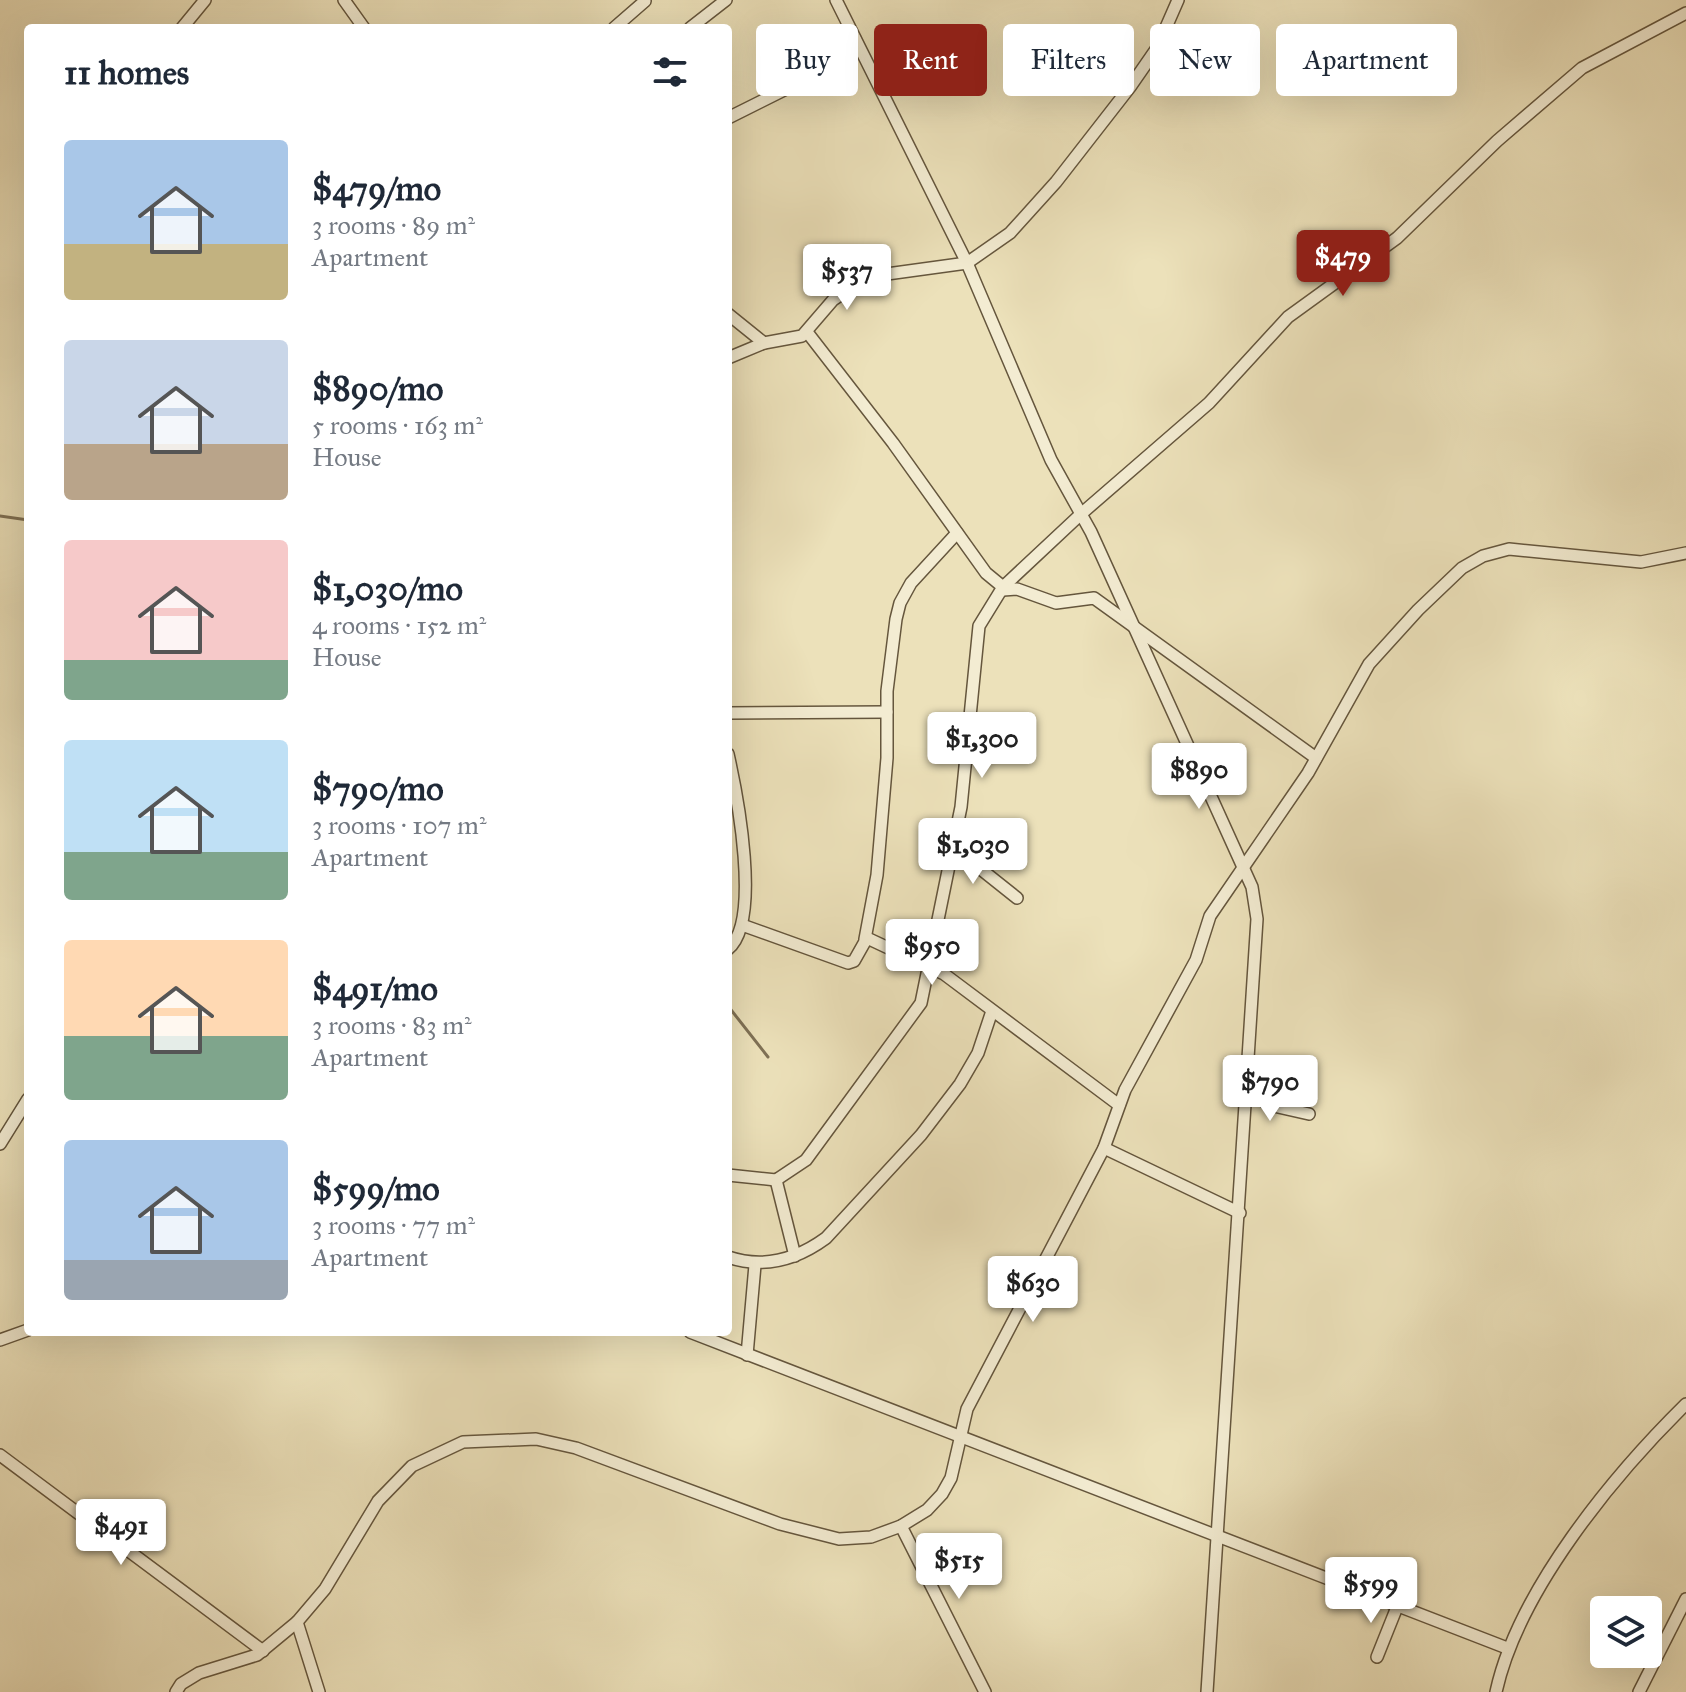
<!DOCTYPE html>
<meta charset="utf-8">
<style>
body{margin:0;font-family:"IM FELL Great Primer",serif;background:#f6f6f7;color:#1f2937;height:100vh;display:flex;flex-direction:column;font-size:30px;white-space:nowrap}
*{box-sizing:border-box;margin:0}
p{font-size:26px;color:#747a83}
.icon{flex:none;width:44px;height:44px;fill:none;stroke:currentColor;stroke-width:2;stroke-linecap:round;stroke-linejoin:round}
.map{position:relative;flex:1;overflow:hidden}
.panel{position:absolute;left:24px;top:24px;width:708px;height:1312px;display:flex;flex-direction:column;background:#fff;border-radius:8px;box-shadow:0 8px 32px #0002}
.panel>*{flex:none}
.top-card{position:absolute;left:756px;top:24px;width:760px;height:72px;display:flex;gap:16px}
.buttons{position:absolute;left:1590px;top:1596px;display:grid;gap:16px}
.buttons a{display:grid;place-items:center;width:72px;height:72px;border-radius:8px;background:#fff;box-shadow:0 8px 32px #0002;font-size:40px}
.price{position:absolute;translate:-50% -68px;padding:0 18px;border-radius:8px;background:#fff;color:#222;font-size:26px;line-height:52px;filter:drop-shadow(0 2px 4px #0008)}
.price::after{content:'';position:absolute;left:50%;top:48px;width:24px;height:18px;margin-left:-12px;background:inherit;clip-path:polygon(0 0,100% 0,50% 100%)}
.price.on{background:#8f2418;color:#fff}
ul{padding:0;list-style:none}
li{display:flex;align-items:center;gap:24px;height:200px;padding:0 40px}
li span{display:grid;place-items:center;flex:none;width:224px;height:160px;border-radius:8px;color:#555}
li>.icon{margin-inline-start:auto}
span .icon{width:96px;height:96px;fill:#fffc;stroke-width:1}
li b{font-size:34px}
h2{display:flex;justify-content:space-between;align-items:center;height:96px;padding:0 40px;font-size:34px}
.chip{padding:0 28px;border-radius:8px;background:#fff;box-shadow:0 8px 32px #0002;font-size:28px;line-height:72px}
.chip.on{background:#8f2418;color:#fff}
.map>svg:first-child{display:block}
.lines{fill:none;stroke-linecap:round;stroke-linejoin:round}
.stream{stroke:#7f7155;stroke-width:3}
.minor-casing{stroke:#65563d;stroke-width:14}
.minor{stroke:#f3ecd2;stroke-width:11}
</style>
<div class="map">
<svg width="1686" height="1692" viewBox="0 0 1686 1692">
<rect width="100%" height="100%" fill="#ece1ba"/>
<filter id="stains"><feTurbulence type="fractalNoise" baseFrequency=".0025" numOctaves="4"/><feColorMatrix values="0 0 0 0 .2 0 0 0 0 .09 0 0 0 0 .02 0 0 0 .5 -.17"/></filter>
<radialGradient id="worn" r=".72"><stop offset=".6" stop-color="#630" stop-opacity="0"/><stop offset="1" stop-color="#630" stop-opacity=".3"/></radialGradient>
<g class="lines">
<!-- stream -->
<g class="stream">
<path d="M0 516 28 520"/>
<path d="M728 1006 768 1057"/>
</g>
<!-- minor casing -->
<g class="minor-casing">
<g id="minor">
<path d="M344 0 364 28"/>
<path d="M836 0 967 263 1051 460 1091 532 1252 887 1257 919 1207 1692"/>
<path d="M182 28 205 0"/>
<path d="M614 28 645 1"/>
<path d="M690 28 726 0"/>
<path d="M728 118 792 86 855 39"/>
<path d="M728 314 764 343"/>
<path d="M728 358 764 343 802 336 833 300 855 285 887 274 967 263 1010 233 1056 182 1130 87 1157 48 1178 0"/>
<path d="M1003 587 1081 514 1209 403 1288 317 1397 238 1497 141 1582 68 1686 13"/>
<path d="M1003 590 1017 589 1056 603 1094 598 1316 758"/>
<path d="M728 713 887 712"/>
<path d="M728 754C737 794 762 922 728 949"/>
<path d="M953 847 1017 898"/>
<path d="M742 925 848 963 854 961 867 938 944 974 1119 1105"/>
<path d="M865 939 877 875 887 758V691L896 619 900 603 911 583 957 533"/>
<path d="M1247 1091 1270 1105 1309 1114"/>
<path d="M0 1144 28 1099"/>
<path d="M1104 1148 1240 1213"/>
<path d="M728 1175 776 1180 806 1160 921 1003 961 807 979 626 1003 587 986 573 893 443 807 332"/>
<path d="M776 1180 795 1256"/>
<path d="M728 1257C764 1269 796 1260 826 1238L921 1135 960 1084 978 1053 992 1011"/>
<path d="M690 1332 1507 1648"/>
<path d="M0 1340 28 1330"/>
<path d="M747 1355 755 1265"/>
<path d="M0 1455 263 1651"/>
<path d="M901 1526 985 1692"/>
<path d="M297 1622 319 1692"/>
<path d="M1377 1657 1397 1607"/>
<path d="M176 1692 181 1684 199 1673 257 1655 297 1622 325 1589 378 1501 412 1466 463 1442 536 1439 576 1448 780 1524 839 1539 871 1537 901 1526 927 1510 942 1494 951 1478 967 1409 1104 1148 1125 1090 1196 960 1210 916 1308 773 1369 664 1418 610 1462 568 1483 556 1509 549 1641 562 1686 553"/>
<path d="M1496 1692C1518 1591 1613 1476 1686 1404"/>
<path d="M1639 1692 1686 1599"/>
</g>
</g>
<!-- minor -->
<use href="#minor" class="minor"/>
</g>
<rect width="100%" height="100%" filter="url(#stains)"/>
<rect width="100%" height="100%" fill="url(#worn)"/>
</svg>
<div class="buttons">
<a><svg class="icon" aria-label="layers" viewBox="0 0 24 24"><path d="M12 4l9 5-9 5-9-5zM3 14l9 5 9-5"/></svg></a>
</div>
<b class="price on" style="left:1343px;top:298px">$479</b>
<b class="price" style="left:847px;top:312px">$537</b>
<b class="price" style="left:982px;top:780px">$1,300</b>
<b class="price" style="left:1199px;top:811px">$890</b>
<b class="price" style="left:973px;top:886px">$1,030</b>
<b class="price" style="left:932px;top:987px">$950</b>
<b class="price" style="left:1270px;top:1123px">$790</b>
<b class="price" style="left:1033px;top:1324px">$630</b>
<b class="price" style="left:121px;top:1567px">$491</b>
<b class="price" style="left:959px;top:1601px">$515</b>
<b class="price" style="left:1371px;top:1625px">$599</b>
<div class="top-card">
<a class="chip">Buy</a>
<a class="chip on">Rent</a>
<a class="chip">Filters</a>
<a class="chip">New</a>
<a class="chip">Apartment</a>
</div>
<section class="panel">
<h2>11 homes<svg class="icon" aria-label="filters" viewBox="0 0 24 24"><path d="M4 7h16M4 17h16"/><circle cx="9" cy="7" r="2"/><circle cx="15" cy="17" r="2"/></svg></h2>
<ul>
<li><span style="background:linear-gradient(#a9c7e8 65%,#c2b280 0)"><svg class="icon" aria-label="home" viewBox="0 0 24 24"><path d="M3 11l9-7 9 7M6 9v11h12V9"/></svg></span><div><b>$479/mo</b><p>3 rooms · 89 m²</p><p>Apartment</p></div></li>
<li><span style="background:linear-gradient(#c9d6e8 65%,#b9a48a 0)"><svg class="icon" aria-label="home" viewBox="0 0 24 24"><path d="M3 11l9-7 9 7M6 9v11h12V9"/></svg></span><div><b>$890/mo</b><p>5 rooms · 163 m²</p><p>House</p></div></li>
<li><span style="background:linear-gradient(#f6c9c9 75%,#7fa58c 0)"><svg class="icon" aria-label="home" viewBox="0 0 24 24"><path d="M3 11l9-7 9 7M6 9v11h12V9"/></svg></span><div><b>$1,030/mo</b><p>4 rooms · 152 m²</p><p>House</p></div></li>
<li><span style="background:linear-gradient(#bfe0f5 70%,#7fa58c 0)"><svg class="icon" aria-label="home" viewBox="0 0 24 24"><path d="M3 11l9-7 9 7M6 9v11h12V9"/></svg></span><div><b>$790/mo</b><p>3 rooms · 107 m²</p><p>Apartment</p></div></li>
<li><span style="background:linear-gradient(#ffd9b3 60%,#7fa58c 0)"><svg class="icon" aria-label="home" viewBox="0 0 24 24"><path d="M3 11l9-7 9 7M6 9v11h12V9"/></svg></span><div><b>$491/mo</b><p>3 rooms · 83 m²</p><p>Apartment</p></div></li>
<li><span style="background:linear-gradient(#a9c7e8 75%,#9aa5b1 0)"><svg class="icon" aria-label="home" viewBox="0 0 24 24"><path d="M3 11l9-7 9 7M6 9v11h12V9"/></svg></span><div><b>$599/mo</b><p>3 rooms · 77 m²</p><p>Apartment</p></div></li>
</ul>
</section>
</div>
